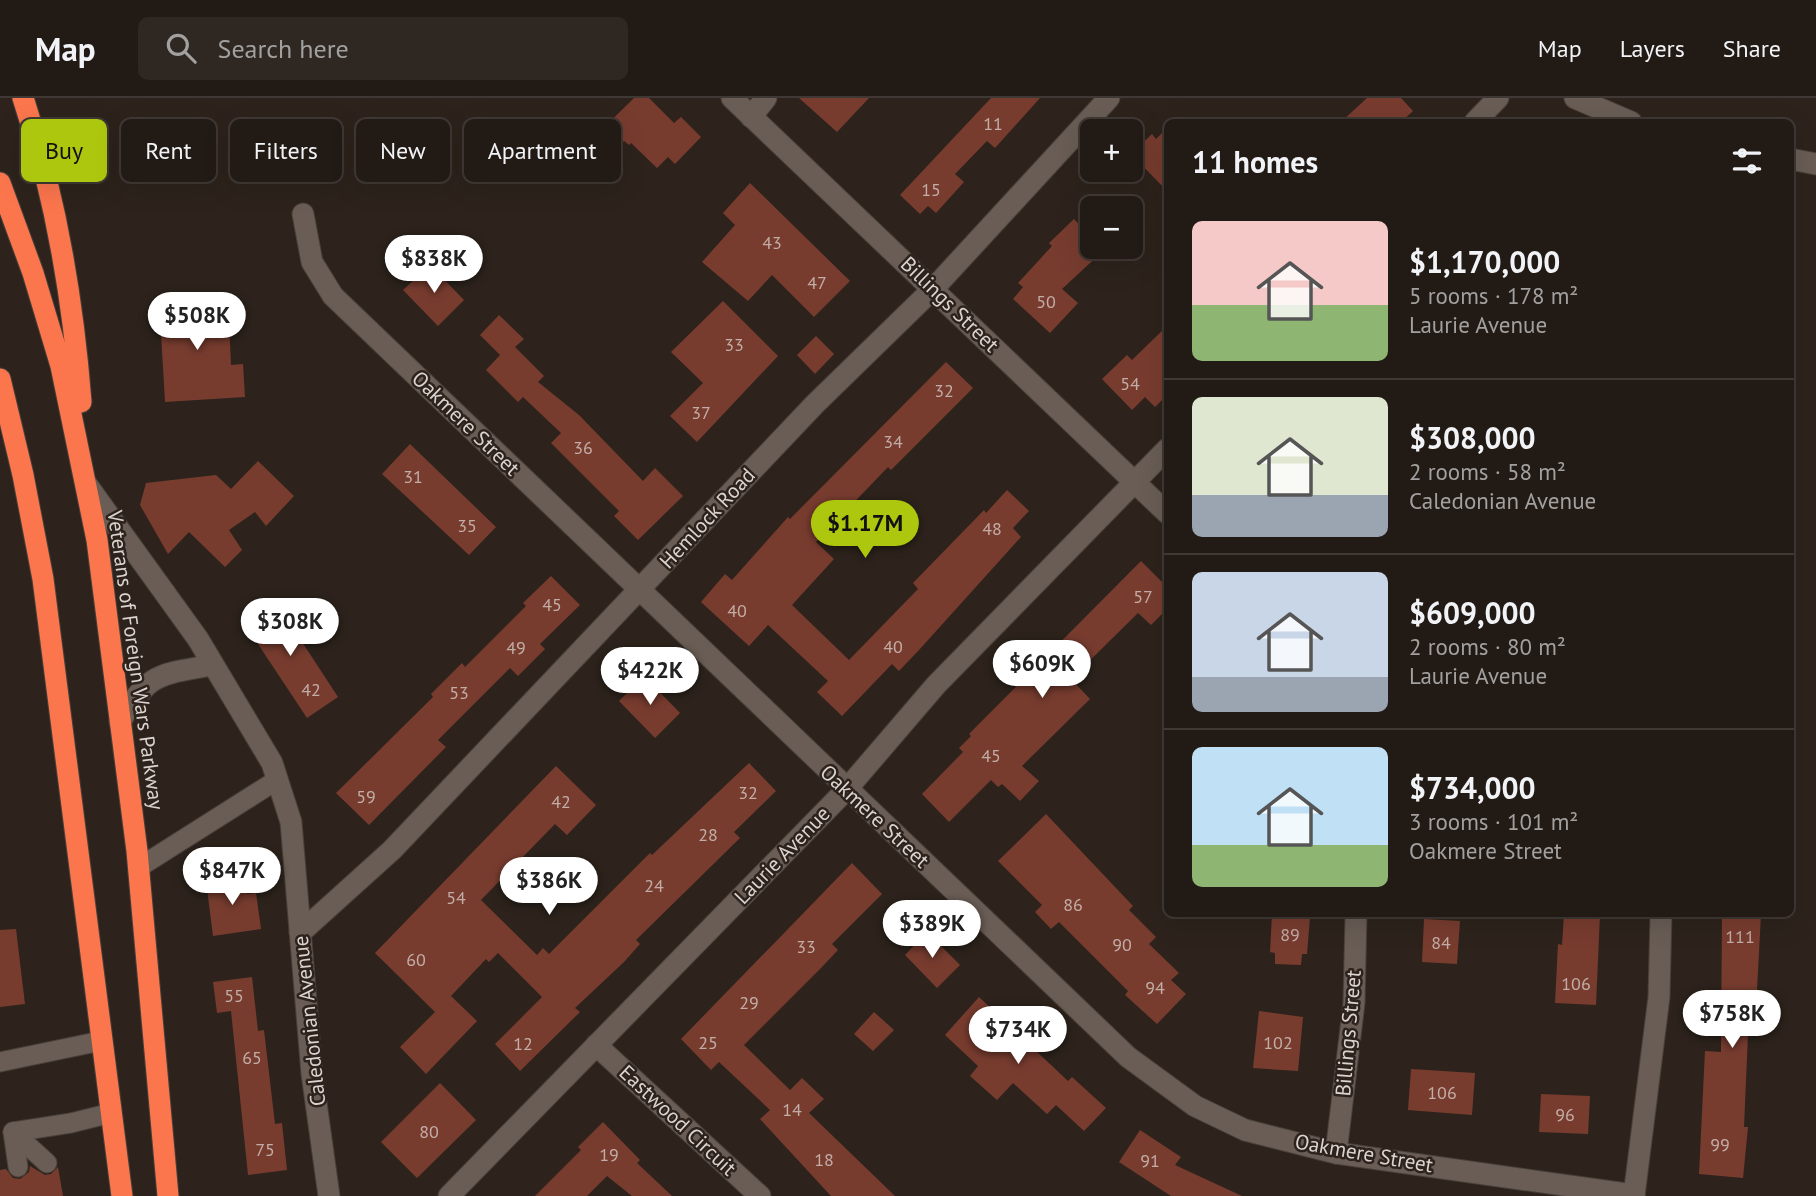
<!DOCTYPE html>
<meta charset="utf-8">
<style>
body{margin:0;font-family:"PT Sans",sans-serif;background:#2e2722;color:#f1f3f6;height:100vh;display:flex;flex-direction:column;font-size:26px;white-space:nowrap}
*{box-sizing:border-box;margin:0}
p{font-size:23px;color:#a2a1a0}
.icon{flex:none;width:38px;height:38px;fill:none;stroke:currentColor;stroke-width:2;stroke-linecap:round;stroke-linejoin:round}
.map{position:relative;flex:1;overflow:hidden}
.sheet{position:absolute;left:1164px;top:21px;width:630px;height:798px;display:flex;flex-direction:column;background:#221a15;border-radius:10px;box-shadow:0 7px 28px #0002,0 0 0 2px #3f3834}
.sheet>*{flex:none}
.top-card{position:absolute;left:21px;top:21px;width:665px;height:63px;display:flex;gap:14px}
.tools{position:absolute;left:1080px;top:21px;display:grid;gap:14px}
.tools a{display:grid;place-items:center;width:63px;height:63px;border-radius:10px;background:#221a15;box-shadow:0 7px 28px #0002,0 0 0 2px #3f3834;font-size:35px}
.price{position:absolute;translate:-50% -60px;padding:0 16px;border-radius:24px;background:#fff;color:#222;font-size:23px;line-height:46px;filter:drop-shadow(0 2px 4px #0008)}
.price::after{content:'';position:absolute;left:50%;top:42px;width:21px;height:16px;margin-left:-10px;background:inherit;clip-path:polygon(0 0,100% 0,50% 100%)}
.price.on{background:#adc60e;color:#111}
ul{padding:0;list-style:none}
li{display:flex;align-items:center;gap:21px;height:175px;padding:0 28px}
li+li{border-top:2px solid #3f3834}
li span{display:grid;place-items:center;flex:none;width:196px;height:140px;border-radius:10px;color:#555}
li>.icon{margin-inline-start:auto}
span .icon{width:84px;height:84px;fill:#fffc;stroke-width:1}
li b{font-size:30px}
h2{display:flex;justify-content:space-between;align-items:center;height:84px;padding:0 28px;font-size:30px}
.chip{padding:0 24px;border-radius:10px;background:#221a15;box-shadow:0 7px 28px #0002,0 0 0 2px #3f3834;font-size:24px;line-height:63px}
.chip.on{background:#adc60e;color:#111}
header{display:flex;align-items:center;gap:42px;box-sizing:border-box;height:98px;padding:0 35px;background:#221a15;border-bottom:2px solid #3f3834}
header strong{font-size:33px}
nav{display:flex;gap:38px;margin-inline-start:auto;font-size:24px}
.search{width:490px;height:63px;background:#2e2722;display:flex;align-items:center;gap:18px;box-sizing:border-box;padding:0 24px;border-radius:10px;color:#a2a1a0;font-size:26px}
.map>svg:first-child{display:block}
.building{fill:#783c2f}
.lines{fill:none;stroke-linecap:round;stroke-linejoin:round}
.lane-casing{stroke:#48403a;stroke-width:21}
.street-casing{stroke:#48403a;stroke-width:23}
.highway-casing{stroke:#48403a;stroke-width:23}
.lane{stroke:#695d55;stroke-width:19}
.street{stroke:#695d55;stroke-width:21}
.highway{stroke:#fc764d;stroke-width:21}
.labels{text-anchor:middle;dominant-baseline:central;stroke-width:5;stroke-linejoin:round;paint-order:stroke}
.number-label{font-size:18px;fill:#c2ada7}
.street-label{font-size:21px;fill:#dbd3cf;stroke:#2d231c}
</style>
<header>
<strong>Map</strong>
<div class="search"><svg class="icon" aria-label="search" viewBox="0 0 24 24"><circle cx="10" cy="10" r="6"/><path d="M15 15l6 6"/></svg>Search here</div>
<nav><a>Map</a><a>Layers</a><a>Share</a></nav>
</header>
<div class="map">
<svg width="1816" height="1098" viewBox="0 0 1816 1098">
<rect width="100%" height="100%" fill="#2d231c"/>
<!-- building -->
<g class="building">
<path d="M634 0H649L674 25 681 19 701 39 675 66 668 59 657 70 631 45 629 47 624 43 600 68 583 50Z"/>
<path d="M799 0H869L837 34Z"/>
<path d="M991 0H1040L995 50 987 43 955 76 964 84 936 115 928 108 920 116 900 97Z"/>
<path d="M1367 0H1401L1413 13 1401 24H1341Z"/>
<path d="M1167 30V93L1131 56 1152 36 1156 41Z"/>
<path d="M750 85 850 183 814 219 772 177 748 203 702 164 735 127 723 115Z"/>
<path d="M1074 121 1092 140V149L1104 152 1062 191 1078 205 1050 235 1013 201 1023 189 1018 185 1052 148 1049 145Z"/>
<path d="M430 167 464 202 438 228 403 192Z"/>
<path d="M205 198 229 221 231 267 243 266 245 299 165 304 159 201Z"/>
<path d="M723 203 778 258 697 344 670 318 703 285 671 254Z"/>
<path d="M499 217 524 241 515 249 544 278 538 284 579 317 643 383 655 370 683 398 638 442 614 418 619 413 551 345 561 335 523 299 518 304 486 272 500 257 480 237Z"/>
<path d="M1167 228V297L1155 309 1145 299 1132 312 1102 281 1127 257 1132 262Z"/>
<path d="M816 238 834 256 815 276 797 257Z"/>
<path d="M946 264 973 290 891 372 888 369 816 444 834 461 792 507 849 562 918 491 913 485 984 412 986 415 1007 392 1029 413 1013 430 1021 439 919 552 899 573 892 566 842 618 817 594 828 583 768 527 749 548 701 504 725 476 732 482 788 419 790 421Z"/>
<path d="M410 346 496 429 469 457 382 376Z"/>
<path d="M258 363 294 398 266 428 255 414 229 432 242 452 225 469 189 434 168 456 140 407 146 385 216 377 231 391Z"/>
<path d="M1141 463 1167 489V511L1151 527 1138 515 1071 581 1090 601 1022 668 1039 683 1020 703 1002 686 998 689 991 682 949 724 922 696 963 654 959 650 971 638 969 636Z"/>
<path d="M551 478 580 507 540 546 545 551 518 578 510 570 438 642 446 649 369 727 336 695 433 599 431 596 462 565 465 569 526 508 523 505Z"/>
<path d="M274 501 338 599 307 620 242 522Z"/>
<path d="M644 578 680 615 655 640 619 603Z"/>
<path d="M749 665 776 693 734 734 740 740 636 842 640 846 624 864 575 910 580 914 520 973 495 946 542 899 498 855 489 864 486 861 451 898 477 923 426 976 400 949 435 914 375 855 556 668 596 707 567 737 555 726 481 802 537 857 543 850 549 856 650 755 652 757Z"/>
<path d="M1046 716 1133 808 1129 812 1156 839 1149 846 1179 875 1171 882 1186 896 1157 926 1125 897 1128 893 1059 824 1051 831 1035 814 1042 807 998 763Z"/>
<path d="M852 765 882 796 832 846 838 852 822 869 744 947 790 992 802 980 824 1001 809 1015 895 1098H831L760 1021 770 1012 719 964 711 972 681 941Z"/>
<path d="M244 778 247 796 256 795 261 831 213 838 206 783Z"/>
<path d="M1272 816 1310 819 1307 856H1302L1301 867 1275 866V855L1270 854Z"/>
<path d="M1564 816H1600L1596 907 1555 905 1558 846 1562 847Z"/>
<path d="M1722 816H1761L1757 892 1761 893 1760 937 1748 936 1744 1029H1748L1743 1080 1699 1076 1705 953 1721 954Z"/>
<path d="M1424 821 1460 823 1457 866 1422 864Z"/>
<path d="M16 831 25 906 0 909V832Z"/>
<path d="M927 834 960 867 937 890 905 857Z"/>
<path d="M252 879 258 933 264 932 275 1026 282 1025 287 1072 248 1077 231 913 217 915 213 884Z"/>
<path d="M979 899 1068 983 1072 979 1106 1010 1084 1033 1056 1007 1047 1016 1013 985 997 1002 970 978 978 968 945 937Z"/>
<path d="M1259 913 1303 919 1298 973 1253 970Z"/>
<path d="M874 914 894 932 873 953 854 936Z"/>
<path d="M1411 971 1475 975 1472 1017 1408 1012Z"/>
<path d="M440 985 476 1022 417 1080 381 1044Z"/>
<path d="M1541 996 1590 998 1588 1036 1539 1034Z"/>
<path d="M603 1024 640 1062 637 1065 672 1098H632L607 1078 587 1098H535L581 1052 578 1049Z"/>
<path d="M1140 1032 1181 1059 1175 1067 1242 1098H1171L1119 1064Z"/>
<path d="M30 1068 45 1077 51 1076 58 1069 63 1098H0V1072L6 1071 13 1080 20 1081 29 1074Z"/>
</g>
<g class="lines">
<!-- lane casing -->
<g class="lane-casing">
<g id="lane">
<path d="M138 770 277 682"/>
<path d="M0 964 101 943"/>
<path d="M13 1034 71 1025 111 1015"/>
<path d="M13 1034 47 1065"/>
<path d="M13 1034 18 1069"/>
</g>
</g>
<!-- street casing -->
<g class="street-casing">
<g id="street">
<path d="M732 0 1167 415"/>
<path d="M1575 0 1631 24"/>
<path d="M751 19 766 0"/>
<path d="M1475 24 1498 0"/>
<path d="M1790 61 1816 66"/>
<path d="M303 116 312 164 333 198 1128 959 1195 1008 1245 1032 1336 1055 1634 1097"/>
<path d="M87 387 198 541 272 665 291 724 312 976 329 1098"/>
<path d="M120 624C149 574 158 577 212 567"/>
<path d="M300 835 392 752 815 306 934 190 1109 0"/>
<path d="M596 947 760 1098"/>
<path d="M1336 1055 1354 905 1356 816"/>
<path d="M449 1098 846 692 936 587 1167 351"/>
<path d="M1634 1098 1659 899 1661 816"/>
</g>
</g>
<!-- highway casing -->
<g class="highway-casing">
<g id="highway">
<path d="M23 0C56 99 73 201 81 304"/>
<path d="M0 85 33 175 61 268 97 442 137 753 168 1098"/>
<path d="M0 281 23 377 43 481 122 1098"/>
</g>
</g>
<!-- lane -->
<use href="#lane" class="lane"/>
<!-- street -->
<use href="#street" class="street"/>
<!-- highway -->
<use href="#highway" class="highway"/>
</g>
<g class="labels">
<!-- number labels -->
<g class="number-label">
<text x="993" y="25">11</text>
<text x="931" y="91">15</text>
<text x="772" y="144">43</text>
<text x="817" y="184">47</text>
<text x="1046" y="203">50</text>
<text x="734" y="246">33</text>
<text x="1130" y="285">54</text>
<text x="944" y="292">32</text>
<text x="701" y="314">37</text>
<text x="893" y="343">34</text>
<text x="583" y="349">36</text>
<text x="413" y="378">31</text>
<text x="467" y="427">35</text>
<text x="992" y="430">48</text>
<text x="1143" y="498">57</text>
<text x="552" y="506">45</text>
<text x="737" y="512">40</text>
<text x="893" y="548">40</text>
<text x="516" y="549">49</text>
<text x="311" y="591">42</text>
<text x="459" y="594">53</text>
<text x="991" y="657">45</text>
<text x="748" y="694">32</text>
<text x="366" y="698">59</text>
<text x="561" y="703">42</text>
<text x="708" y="736">28</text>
<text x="654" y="787">24</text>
<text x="456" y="799">54</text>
<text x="1073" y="806">86</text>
<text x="1290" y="836">89</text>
<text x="1740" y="838">111</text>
<text x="1441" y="844">84</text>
<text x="1122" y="846">90</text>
<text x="806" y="848">33</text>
<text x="416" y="861">60</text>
<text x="1576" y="885">106</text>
<text x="1155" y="889">94</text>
<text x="234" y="897">55</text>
<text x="749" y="904">29</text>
<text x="708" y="944">25</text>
<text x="1278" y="944">102</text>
<text x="523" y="945">12</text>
<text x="252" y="959">65</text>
<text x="1442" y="994">106</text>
<text x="792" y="1011">14</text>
<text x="1565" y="1016">96</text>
<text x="429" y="1033">80</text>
<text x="1720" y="1046">99</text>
<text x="265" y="1051">75</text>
<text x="609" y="1056">19</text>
<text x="824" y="1061">18</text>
<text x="1150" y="1062">91</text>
</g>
<!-- street labels -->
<g class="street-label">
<text transform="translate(950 206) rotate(44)">Billings Street</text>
<text transform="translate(466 325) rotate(44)">Oakmere Street</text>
<text transform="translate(707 420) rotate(-47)">Hemlock Road</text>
<text transform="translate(136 562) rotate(82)">Veterans of Foreign Wars Parkway</text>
<text transform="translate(875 718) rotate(43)">Oakmere Street</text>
<text transform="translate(782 757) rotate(-46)">Laurie Avenue</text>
<text transform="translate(309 923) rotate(-96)">Caledonian Avenue</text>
<text transform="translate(1348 935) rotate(-85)">Billings Street</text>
<text transform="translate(678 1022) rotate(43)">Eastwood Circuit</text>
<text transform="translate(1364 1055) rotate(10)">Oakmere Street</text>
</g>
</g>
</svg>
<div class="tools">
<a>+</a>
<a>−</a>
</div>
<b class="price" style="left:434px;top:197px">$838K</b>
<b class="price" style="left:197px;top:254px">$508K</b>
<b class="price on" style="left:865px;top:462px">$1.17M</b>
<b class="price" style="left:290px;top:560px">$308K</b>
<b class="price" style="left:1042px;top:602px">$609K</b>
<b class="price" style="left:650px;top:609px">$422K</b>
<b class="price" style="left:232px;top:809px">$847K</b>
<b class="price" style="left:549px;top:819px">$386K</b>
<b class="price" style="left:932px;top:862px">$389K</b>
<b class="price" style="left:1732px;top:952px">$758K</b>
<b class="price" style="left:1018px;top:968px">$734K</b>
<div class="top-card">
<a class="chip on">Buy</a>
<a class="chip">Rent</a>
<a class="chip">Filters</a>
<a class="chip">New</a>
<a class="chip">Apartment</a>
</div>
<section class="sheet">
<h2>11 homes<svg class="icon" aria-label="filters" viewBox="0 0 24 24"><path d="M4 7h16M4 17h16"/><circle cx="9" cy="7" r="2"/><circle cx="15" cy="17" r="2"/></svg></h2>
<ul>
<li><span style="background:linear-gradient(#f6c9c9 60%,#8fb573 0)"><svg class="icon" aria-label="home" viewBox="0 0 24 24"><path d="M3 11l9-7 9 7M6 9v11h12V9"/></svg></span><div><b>$1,170,000</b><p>5 rooms · 178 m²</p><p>Laurie Avenue</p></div></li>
<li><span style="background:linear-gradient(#dfe7d0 70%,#9aa5b1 0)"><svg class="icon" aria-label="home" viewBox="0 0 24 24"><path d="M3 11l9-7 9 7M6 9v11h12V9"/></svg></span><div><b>$308,000</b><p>2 rooms · 58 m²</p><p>Caledonian Avenue</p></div></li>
<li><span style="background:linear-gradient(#c9d6e8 75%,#9aa5b1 0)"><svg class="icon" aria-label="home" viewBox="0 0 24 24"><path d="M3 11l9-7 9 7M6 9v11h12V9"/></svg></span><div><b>$609,000</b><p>2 rooms · 80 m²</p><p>Laurie Avenue</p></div></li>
<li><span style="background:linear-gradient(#bfe0f5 70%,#8fb573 0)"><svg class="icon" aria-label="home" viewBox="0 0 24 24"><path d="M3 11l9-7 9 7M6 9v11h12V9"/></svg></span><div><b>$734,000</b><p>3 rooms · 101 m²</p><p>Oakmere Street</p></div></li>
</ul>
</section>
</div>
